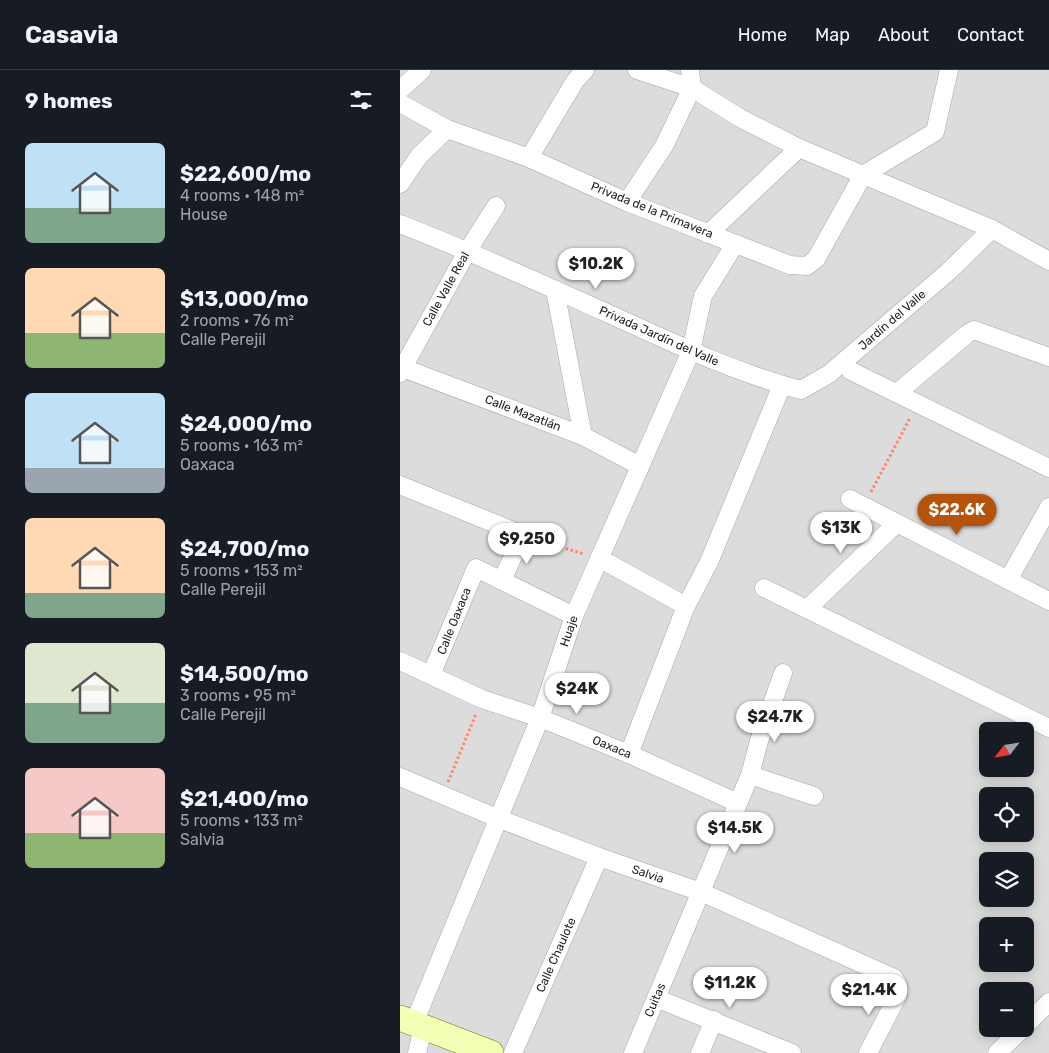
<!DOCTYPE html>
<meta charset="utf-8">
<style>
body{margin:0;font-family:Rubik,sans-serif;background:#242831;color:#f1f3f6;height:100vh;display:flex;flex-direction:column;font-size:19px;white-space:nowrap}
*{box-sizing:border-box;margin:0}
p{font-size:16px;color:#9ea1a6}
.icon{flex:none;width:28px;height:28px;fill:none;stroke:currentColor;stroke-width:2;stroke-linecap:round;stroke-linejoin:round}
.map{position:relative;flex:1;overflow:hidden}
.sheet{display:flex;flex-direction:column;background:#171b24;width:400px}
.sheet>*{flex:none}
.needle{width:32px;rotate:239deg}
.fabs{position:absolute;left:579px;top:652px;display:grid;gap:10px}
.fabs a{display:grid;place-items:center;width:55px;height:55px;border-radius:8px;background:#171b24;box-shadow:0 2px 12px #0003;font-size:25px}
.price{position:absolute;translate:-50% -42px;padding:0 11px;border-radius:18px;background:#fff;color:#222;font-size:16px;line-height:32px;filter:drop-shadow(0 1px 2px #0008)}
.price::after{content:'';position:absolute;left:50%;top:30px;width:15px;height:11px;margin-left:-8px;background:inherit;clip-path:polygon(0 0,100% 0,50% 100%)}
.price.current{background:#b45309;color:#fff}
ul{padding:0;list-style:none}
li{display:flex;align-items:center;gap:15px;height:125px;padding:0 25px}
li span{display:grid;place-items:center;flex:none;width:140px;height:100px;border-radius:8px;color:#555}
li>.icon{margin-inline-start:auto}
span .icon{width:60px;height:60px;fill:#fffc;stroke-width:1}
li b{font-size:21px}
h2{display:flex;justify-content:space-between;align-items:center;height:60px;padding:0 25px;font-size:21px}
header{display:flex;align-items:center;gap:30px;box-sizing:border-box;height:70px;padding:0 25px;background:#171b24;border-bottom:1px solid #363941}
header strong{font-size:24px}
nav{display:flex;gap:28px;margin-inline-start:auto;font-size:18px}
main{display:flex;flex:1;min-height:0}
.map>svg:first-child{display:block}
.residential{fill:#dddcdc;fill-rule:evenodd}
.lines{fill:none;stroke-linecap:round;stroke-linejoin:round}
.street-casing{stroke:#a6a6a6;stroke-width:19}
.secondary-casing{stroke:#617b00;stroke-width:26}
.path{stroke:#ff8666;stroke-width:3;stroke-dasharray:2.5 2.5;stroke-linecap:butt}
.street{stroke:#fff;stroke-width:18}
.secondary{stroke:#f3ffb4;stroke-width:25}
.labels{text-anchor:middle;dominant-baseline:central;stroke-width:5;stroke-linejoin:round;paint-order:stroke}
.street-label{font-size:12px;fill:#1f1f1f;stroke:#fff}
</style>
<header>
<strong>Casavia</strong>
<nav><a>Home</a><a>Map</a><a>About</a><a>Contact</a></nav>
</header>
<main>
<section class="sheet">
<h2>9 homes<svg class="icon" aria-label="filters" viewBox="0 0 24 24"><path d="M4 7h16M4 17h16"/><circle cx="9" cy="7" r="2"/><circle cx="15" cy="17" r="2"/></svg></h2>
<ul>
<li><span style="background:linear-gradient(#bfe0f5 65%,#7fa58c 0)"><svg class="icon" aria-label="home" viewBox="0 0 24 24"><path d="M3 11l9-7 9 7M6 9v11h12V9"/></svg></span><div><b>$22,600/mo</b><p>4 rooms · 148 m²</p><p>House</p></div></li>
<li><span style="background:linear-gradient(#ffd9b3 65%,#8fb573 0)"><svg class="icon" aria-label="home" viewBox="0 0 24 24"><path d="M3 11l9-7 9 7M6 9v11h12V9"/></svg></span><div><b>$13,000/mo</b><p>2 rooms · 76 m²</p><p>Calle Perejil</p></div></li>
<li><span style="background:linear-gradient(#bfe0f5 75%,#9aa5b1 0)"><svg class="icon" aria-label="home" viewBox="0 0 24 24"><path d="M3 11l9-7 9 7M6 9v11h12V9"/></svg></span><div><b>$24,000/mo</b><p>5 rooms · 163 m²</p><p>Oaxaca</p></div></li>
<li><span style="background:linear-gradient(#ffd9b3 75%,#7fa58c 0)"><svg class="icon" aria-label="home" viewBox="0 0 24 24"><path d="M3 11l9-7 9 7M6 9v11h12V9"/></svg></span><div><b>$24,700/mo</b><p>5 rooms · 153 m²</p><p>Calle Perejil</p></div></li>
<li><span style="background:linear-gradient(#dfe7d0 60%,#7fa58c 0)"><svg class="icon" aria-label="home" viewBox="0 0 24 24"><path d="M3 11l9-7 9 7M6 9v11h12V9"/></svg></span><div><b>$14,500/mo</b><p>3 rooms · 95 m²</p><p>Calle Perejil</p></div></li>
<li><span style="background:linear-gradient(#f6c9c9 65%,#8fb573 0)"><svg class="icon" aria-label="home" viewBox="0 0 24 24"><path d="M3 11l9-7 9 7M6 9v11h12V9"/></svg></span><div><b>$21,400/mo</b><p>5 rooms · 133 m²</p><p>Salvia</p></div></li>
</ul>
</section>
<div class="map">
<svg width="649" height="983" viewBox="0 0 649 983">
<rect width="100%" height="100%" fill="#f0eee4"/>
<!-- residential -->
<path class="residential" d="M0 0H649V983H0ZM588 661H625V699H588ZM588 726H625V764H588ZM588 791H625V829H588ZM588 856H625V894H588ZM588 921H625V959H588Z"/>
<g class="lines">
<!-- street casing -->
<g class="street-casing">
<g id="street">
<path d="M237 0 292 18 340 48 399 78 592 159 649 191"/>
<path d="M0 20 22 0"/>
<path d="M0 33 47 59 129 88 227 132 390 195 407 196 416 189 463 105"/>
<path d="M129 88 175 11 185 0"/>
<path d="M463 105 535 62 549 0"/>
<path d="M0 114 19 86 47 59"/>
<path d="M227 132 264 76 292 18 290 0"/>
<path d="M0 154C70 181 138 212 207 243 271 272 333 302 401 320L429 304 548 202 592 159"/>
<path d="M308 164 399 78"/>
<path d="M155 220 183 366"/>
<path d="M0 297 183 366 240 396"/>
<path d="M451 301 649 398"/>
<path d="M0 303 68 180 96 136"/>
<path d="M497 323 567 264 574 260 649 287"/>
<path d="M0 415 123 465 102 510"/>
<path d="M450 429 649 531"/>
<path d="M199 488 286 536"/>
<path d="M608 510 649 437"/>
<path d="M364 518 649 658"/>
<path d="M407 539 497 453"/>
<path d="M0 591 82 629 140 648 229 684 338 733"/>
<path d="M31 605 76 498 174 546"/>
<path d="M229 684 286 536 309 492 382 315"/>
<path d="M350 705 414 726"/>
<path d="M0 707 97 748 199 787 301 822 494 908 498 915V925L468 983"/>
<path d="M256 928 392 983"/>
<path d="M14 953 140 648 174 546 291 281 303 226 335 174"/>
<path d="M625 956 649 932"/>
<path d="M17 983 23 957"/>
<path d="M113 983 199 787"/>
<path d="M233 983 350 705 359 671 383 603"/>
<path d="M300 983 314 950"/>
<path d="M597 983 622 959"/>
</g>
</g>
<!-- secondary casing -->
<g class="secondary-casing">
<path id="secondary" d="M0 948 91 983"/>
</g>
<!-- path -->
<g class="path">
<path d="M471 422 510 348"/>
<path d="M137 470 184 484"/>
<path d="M48 712 76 644"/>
</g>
<!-- street -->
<use href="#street" class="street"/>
<!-- secondary -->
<use href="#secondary" class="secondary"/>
</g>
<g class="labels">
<!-- street labels -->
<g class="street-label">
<text transform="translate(252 140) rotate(22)">Privada de la Primavera</text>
<text transform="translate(46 219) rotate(-61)">Calle Valle Real</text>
<text transform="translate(492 250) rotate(-41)">Jardín del Valle</text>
<text transform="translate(259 266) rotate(24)">Privada Jardín del Valle</text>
<text transform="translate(123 343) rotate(21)">Calle Mazatlán</text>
<text transform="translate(54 551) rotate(-68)">Calle Oaxaca</text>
<text transform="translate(169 561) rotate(-71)">Huaje</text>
<text transform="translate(212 677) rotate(22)">Oaxaca</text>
<text transform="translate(248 804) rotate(19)">Salvia</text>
<text transform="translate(156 885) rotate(-66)">Calle Chaulote</text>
<text transform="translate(255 930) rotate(-67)">Cuitas</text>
</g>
</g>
</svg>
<div class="fabs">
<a><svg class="needle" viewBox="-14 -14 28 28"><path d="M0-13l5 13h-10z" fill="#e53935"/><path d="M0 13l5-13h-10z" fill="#9ea1a6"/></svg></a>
<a><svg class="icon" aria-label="locate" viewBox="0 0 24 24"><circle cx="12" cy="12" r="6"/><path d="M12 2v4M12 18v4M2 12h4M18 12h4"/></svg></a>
<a><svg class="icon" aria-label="layers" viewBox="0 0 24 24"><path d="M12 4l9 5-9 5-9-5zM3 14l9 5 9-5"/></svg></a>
<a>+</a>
<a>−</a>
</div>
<b class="price" style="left:196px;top:220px">$10.2K</b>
<b class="price current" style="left:557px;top:466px">$22.6K</b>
<b class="price" style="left:441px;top:484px">$13K</b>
<b class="price" style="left:127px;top:495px">$9,250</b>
<b class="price" style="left:177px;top:645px">$24K</b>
<b class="price" style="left:375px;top:673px">$24.7K</b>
<b class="price" style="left:335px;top:784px">$14.5K</b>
<b class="price" style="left:330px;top:939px">$11.2K</b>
<b class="price" style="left:469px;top:946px">$21.4K</b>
</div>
</main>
